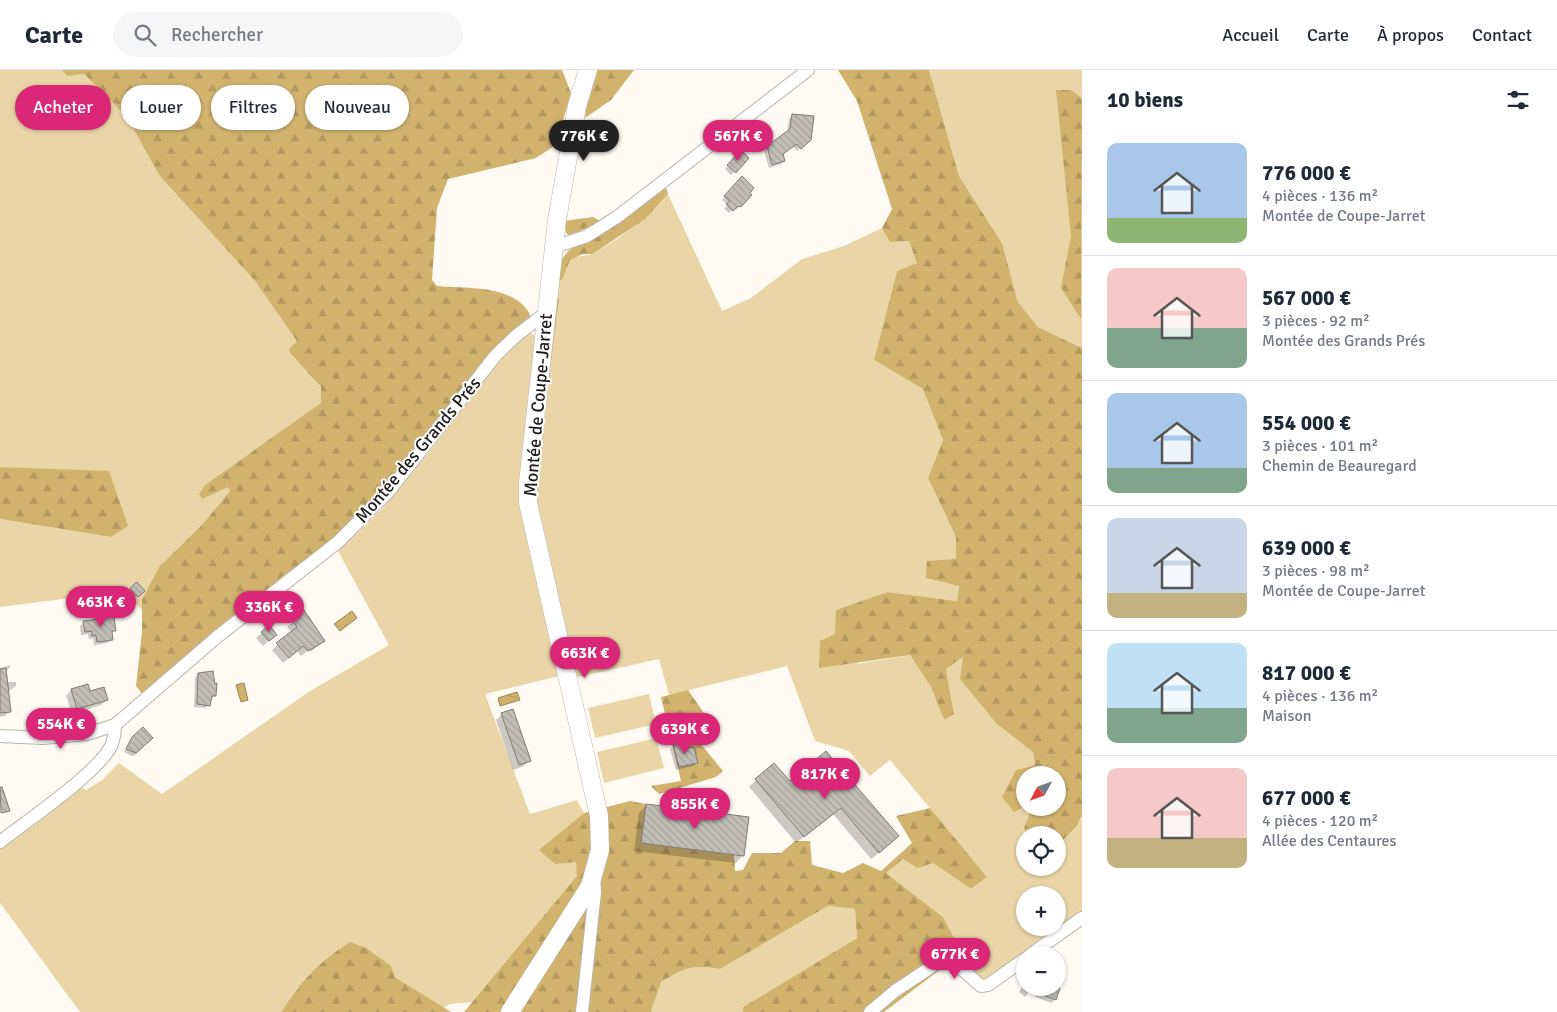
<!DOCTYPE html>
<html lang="fr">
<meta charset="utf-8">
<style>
body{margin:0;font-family:Signika,sans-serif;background:#f6f6f7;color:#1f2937;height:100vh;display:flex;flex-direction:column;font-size:19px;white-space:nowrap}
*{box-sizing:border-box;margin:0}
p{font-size:16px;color:#747a83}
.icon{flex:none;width:28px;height:28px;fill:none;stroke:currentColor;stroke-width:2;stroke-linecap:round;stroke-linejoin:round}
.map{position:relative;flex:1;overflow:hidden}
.panel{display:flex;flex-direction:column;background:#fff;width:475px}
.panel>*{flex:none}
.top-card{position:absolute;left:15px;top:15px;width:475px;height:45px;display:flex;gap:10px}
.needle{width:32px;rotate:229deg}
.controls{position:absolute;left:1016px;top:696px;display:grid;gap:10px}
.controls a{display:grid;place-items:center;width:50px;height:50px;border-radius:50%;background:#fff;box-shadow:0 1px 4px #0004;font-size:25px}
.price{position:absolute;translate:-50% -42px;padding:0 11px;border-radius:18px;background:#db2777;color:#fff;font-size:16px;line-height:32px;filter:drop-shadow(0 1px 2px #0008)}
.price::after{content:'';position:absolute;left:50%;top:30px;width:15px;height:11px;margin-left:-8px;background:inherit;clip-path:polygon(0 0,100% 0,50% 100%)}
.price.on{background:#222;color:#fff}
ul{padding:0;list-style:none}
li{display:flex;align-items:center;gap:15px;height:125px;padding:0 25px}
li+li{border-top:1px solid #e0e1e3}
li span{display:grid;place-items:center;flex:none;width:140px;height:100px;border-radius:10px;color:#555}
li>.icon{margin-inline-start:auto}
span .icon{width:60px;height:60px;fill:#fffc;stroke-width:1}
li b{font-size:21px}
h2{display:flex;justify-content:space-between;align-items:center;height:60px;padding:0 25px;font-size:21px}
.tag{padding:0 18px;border-radius:22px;background:#fff;box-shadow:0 1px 4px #0004;font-size:18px;line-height:45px}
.tag.on{background:#db2777;color:#fff}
header{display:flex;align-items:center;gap:30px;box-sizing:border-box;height:70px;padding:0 25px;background:#fff;border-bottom:1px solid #e0e1e3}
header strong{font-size:24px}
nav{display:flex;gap:28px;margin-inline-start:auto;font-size:18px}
.search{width:350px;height:45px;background:#f6f6f7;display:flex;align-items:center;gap:12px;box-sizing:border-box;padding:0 18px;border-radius:28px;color:#747a83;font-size:19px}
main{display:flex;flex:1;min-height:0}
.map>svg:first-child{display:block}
.grass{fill:#ead5a7;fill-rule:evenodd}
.forest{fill:url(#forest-firs);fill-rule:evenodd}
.water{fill:url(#water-ripples);stroke:#9a8453}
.shadow{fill:#0003}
.building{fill:url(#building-back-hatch);stroke:#7f7c75}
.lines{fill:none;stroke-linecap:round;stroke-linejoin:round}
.street-casing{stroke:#b8b5ae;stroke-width:14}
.secondary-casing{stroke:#b8b5ae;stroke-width:19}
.street{stroke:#fff;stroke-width:12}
.secondary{stroke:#fff;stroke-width:18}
.labels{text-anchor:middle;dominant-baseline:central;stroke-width:4;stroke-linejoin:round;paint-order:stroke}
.street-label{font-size:18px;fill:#1d1b19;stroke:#fff}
</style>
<header>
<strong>Carte</strong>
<div class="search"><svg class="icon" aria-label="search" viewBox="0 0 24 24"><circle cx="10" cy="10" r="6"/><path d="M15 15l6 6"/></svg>Rechercher</div>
<nav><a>Accueil</a><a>Carte</a><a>À propos</a><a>Contact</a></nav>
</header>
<main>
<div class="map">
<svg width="1082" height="942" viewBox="0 0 1082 942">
<defs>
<pattern id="forest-firs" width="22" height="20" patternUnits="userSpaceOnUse" patternTransform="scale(1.25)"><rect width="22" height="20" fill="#d2b36e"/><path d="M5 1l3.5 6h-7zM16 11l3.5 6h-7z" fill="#b4995f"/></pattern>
<pattern id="water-ripples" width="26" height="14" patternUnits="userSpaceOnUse" patternTransform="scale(1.25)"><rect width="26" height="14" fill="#d0b16c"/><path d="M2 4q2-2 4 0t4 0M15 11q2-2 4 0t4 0" fill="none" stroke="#b2985d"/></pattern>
<pattern id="building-back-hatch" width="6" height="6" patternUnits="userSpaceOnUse" patternTransform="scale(1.25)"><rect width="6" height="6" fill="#c1beb7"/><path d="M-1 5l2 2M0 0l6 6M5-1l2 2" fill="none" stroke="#a5a39d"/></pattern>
</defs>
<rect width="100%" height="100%" fill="#fffbf4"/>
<!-- grass -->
<g class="grass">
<path d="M0 0H62L67 6 84 4 127 47 159 105 255 211 298 271 290 279V283L321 317 322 333 205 415 229 417 230 421 142 530V540L125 521 0 537V449L111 467 108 402 0 397Z"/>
<path d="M929 0H1082V278L1038 257 1018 232 1002 173 959 106Z"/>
<path d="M668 124 722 241 751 228 802 189 844 176 882 158 891 172 909 171 918 193 897 201 874 290 924 319 943 370 928 408 956 467V489L926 508 959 515 957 531 888 522 857 594 910 585 931 617 944 650 954 643 946 599 963 587 997 654 1033 681 1035 695 1016 700 1024 737 1030 742 1024 758 1029 765H1025V798H1058V775L1076 757 1082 745V843L985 909 981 910 963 896 943 847 886 803 903 788 933 793 971 819 987 807 890 690 870 706 849 681 815 671 787 596 669 625 659 589 574 608 535 432 538 358 556 211 562 210 569 190C577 186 590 185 595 183 623 167 647 147 668 124ZM1025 825H1058V858H1025Z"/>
<path d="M526 263 535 265 537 272 525 372 563 605 485 624 530 744 577 730 584 743 540 780 576 792 578 806 473 932 450 934 436 942 411 941 391 896 297 918 281 942H80L0 833V779L79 716 86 720 102 710 119 693 162 724 310 621 389 575 338 481 381 440 429 382 494 296Z"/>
<path d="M649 624 656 654 595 668 588 638Z"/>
<path d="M656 668 664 698 604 713 597 682Z"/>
<path d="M828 836 855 839 857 868 743 937V942H651L661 912C684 898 692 894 720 899Z"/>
</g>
<!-- forest -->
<g class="forest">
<path d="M62 0H562L571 23 556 75 536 88 448 109 437 138 432 210 437 216C467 219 517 214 531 247L491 283 390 413 330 473 283 506 143 625 136 616 142 561V530L159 497 202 455 230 421 228 417 202 429 199 424 205 415 321 333V317L290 283 289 279 297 271 255 211 159 105 127 47 84 4 67 6Z"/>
<path d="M597 0H634L611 30 585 48 589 18Z"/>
<path d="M838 0H929L959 106 1002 173 1018 232 1038 257 1082 278V745L1076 757 1058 775V765H1029L1024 758 1030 742 1024 737 1014 742 1002 727 1016 700 1035 695 1033 682 997 654 960 609 963 587 946 599 954 644 944 650 931 617 910 585 819 598 820 571 835 564 836 540 888 522 957 531 959 516 926 508 927 491 956 489V467L928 408 943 370 923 319 874 290 897 201 917 193 909 171 890 172 882 158 892 139 857 31ZM1025 705H1058V738H1025Z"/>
<path d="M1056 20H1071L1082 29 1081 249 1061 218 1071 166Z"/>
<path d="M666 117 668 124 645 149 593 184H583L570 190 562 210 556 211 562 189 568 181Z"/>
<path d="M593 147 600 151 570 166 566 163 564 151Z"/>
<path d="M559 228 543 355 538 358 554 229Z"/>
<path d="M0 397 109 401 128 456 111 467 0 449Z"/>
<path d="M688 620 708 649 700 673 723 701 716 707 659 724 651 716 681 711 661 627Z"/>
<path d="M630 731 646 734 642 773 734 785 735 801 743 800 752 783H781L795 771H810L812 795 843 803 863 793 881 801 912 773 896 746 930 738 987 807 971 819 933 793 917 798 903 789 886 803 943 847 962 884 963 896 953 899 945 896 884 942H743V937L857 868 855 839 828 836 720 899C692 894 684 898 661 912L651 942H464L577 806 576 792 555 794 539 780 584 743Z"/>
<path d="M350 872 366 878 391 896 396 908 451 942H281C302 910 318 893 350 872Z"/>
</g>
<!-- water -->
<g class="water">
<path d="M105 536V542L90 544V538Z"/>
<path d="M352 541 357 548 340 561 334 554Z"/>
<path d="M244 613 248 630 241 632 236 615Z"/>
<path d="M517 622 520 630 500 636 498 628Z"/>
</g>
<!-- shadow -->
<g class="shadow">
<path d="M793 45 806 73 797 81 793 76 782 85 784 91 781 94 769 98 764 81 787 63 789 49Z"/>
<path d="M741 82 747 88 731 105 725 99Z"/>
<path d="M738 111 750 125 736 140 734 138 729 143 724 139 728 135 722 130Z"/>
<path d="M137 514 143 520 136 527 129 520Z"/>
<path d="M304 542 323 571 311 582 310 579 301 586 297 581 283 593 272 580 292 562 287 557Z"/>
<path d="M84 552 114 560 111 564V569L108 573 94 575 93 568 89 569 88 564 81 565 80 556Z"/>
<path d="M262 563 270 570 263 576 256 568Z"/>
<path d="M11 595 0 611V598Z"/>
<path d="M198 604 215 626 210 629 206 638 194 637 195 608Z"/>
<path d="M0 612H16V616L7 622 10 641 5 646 0 647Z"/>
<path d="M71 620 89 623 107 630 101 635 72 644 66 626Z"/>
<path d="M502 644 529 691 524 696 513 700 496 650Z"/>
<path d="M143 659 151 668 135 685 132 686 124 682 129 672Z"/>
<path d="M674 676 697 693 693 696 676 700 670 679Z"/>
<path d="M826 682 891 773 871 789 833 744 796 773 749 717 756 710 790 713Z"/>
<path d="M646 736 743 785 736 793 634 781 639 743Z"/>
<path d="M1058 899 1065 901 1055 929 1052 933 1035 927 1039 918H1058Z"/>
<path d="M1025 913V918H1032L1025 927 1019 922Z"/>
</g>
<!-- building -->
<g class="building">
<path d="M792 44 814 46 811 70 801 79 797 74 783 84 785 91 772 95 767 76 790 59Z"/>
<path d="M741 80 749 88 736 103 727 95Z"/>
<path d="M742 106 754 118 750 123 752 125 741 137 738 136 733 141 726 134 730 131 724 126Z"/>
<path d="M137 512 145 521 138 527 130 518Z"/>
<path d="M304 540 325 571 308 581 303 576 289 588 276 573 297 557 292 550Z"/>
<path d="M114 547 116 561H112L113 570 97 572 96 565 92 566V561L85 562 83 551Z"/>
<path d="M269 555 277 565 269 571 261 562Z"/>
<path d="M6 598 11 642 0 643V599Z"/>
<path d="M213 601 215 614 217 613 216 626H212L210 636 197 634 198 603Z"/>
<path d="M88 614 90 621 104 617 108 630 77 639 71 619Z"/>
<path d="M513 639 531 691 519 695 501 643Z"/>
<path d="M143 657 153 668 136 683 126 679 132 667Z"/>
<path d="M686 672 688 678 694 677 698 693 679 697 673 674Z"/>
<path d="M826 681 899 766 879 783 841 738 804 767 755 709 774 693 790 711Z"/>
<path d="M0 717H2L10 741 1 743Z"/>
<path d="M646 734 749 747 744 786 641 773Z"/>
<path d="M1024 918H1060L1056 930Z"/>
</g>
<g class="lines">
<!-- street casing -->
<g class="street-casing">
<g id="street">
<path d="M554 177 587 166 617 147 808 0"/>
<path d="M0 666 43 668 87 664 115 655 217 567 338 472 389 421 496 285 517 265 547 242"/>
<path d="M0 772C25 752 101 701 112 674 114 668 115 661 115 655"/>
<path d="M1030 885 1082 848"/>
<path d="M582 942 595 822 594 808"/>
<path d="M870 942 895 921 943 889 949 888 981 916 988 915 1025 889"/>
</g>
</g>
<!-- secondary casing -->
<g class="secondary-casing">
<path id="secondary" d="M510 942 590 816 600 780 599 746 528 433V413L557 150 577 36 588 0"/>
</g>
<!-- street -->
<use href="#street" class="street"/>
<!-- secondary -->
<use href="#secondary" class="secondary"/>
</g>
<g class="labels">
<!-- street labels -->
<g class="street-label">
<text transform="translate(538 335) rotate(-85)">Montée de Coupe-Jarret</text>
<text transform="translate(418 380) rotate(-50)">Montée des Grands Prés</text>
</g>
</g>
</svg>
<div class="controls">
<a><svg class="needle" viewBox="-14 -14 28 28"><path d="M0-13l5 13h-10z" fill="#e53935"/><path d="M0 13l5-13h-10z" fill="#747a83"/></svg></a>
<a><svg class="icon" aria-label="locate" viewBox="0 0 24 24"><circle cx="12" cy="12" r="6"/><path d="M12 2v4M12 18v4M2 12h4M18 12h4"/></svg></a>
<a>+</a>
<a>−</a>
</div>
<b class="price on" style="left:584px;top:92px">776K €</b>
<b class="price" style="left:738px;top:92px">567K €</b>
<b class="price" style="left:101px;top:558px">463K €</b>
<b class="price" style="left:269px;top:563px">336K €</b>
<b class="price" style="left:585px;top:609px">663K €</b>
<b class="price" style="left:61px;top:680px">554K €</b>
<b class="price" style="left:685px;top:685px">639K €</b>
<b class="price" style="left:825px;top:730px">817K €</b>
<b class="price" style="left:695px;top:760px">855K €</b>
<b class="price" style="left:955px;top:910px">677K €</b>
<div class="top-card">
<a class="tag on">Acheter</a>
<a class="tag">Louer</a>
<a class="tag">Filtres</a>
<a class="tag">Nouveau</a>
</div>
</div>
<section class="panel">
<h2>10 biens<svg class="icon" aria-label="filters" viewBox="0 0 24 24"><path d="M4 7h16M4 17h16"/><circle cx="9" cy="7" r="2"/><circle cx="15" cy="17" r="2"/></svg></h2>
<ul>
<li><span style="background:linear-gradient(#a9c7e8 75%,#8fb573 0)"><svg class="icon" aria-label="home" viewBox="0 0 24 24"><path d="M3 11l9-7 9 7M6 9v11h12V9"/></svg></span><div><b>776 000 €</b><p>4 pièces · 136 m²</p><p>Montée de Coupe-Jarret</p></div></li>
<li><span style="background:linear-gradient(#f6c9c9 60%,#7fa58c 0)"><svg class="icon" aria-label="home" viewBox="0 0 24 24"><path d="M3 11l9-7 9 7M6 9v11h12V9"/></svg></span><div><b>567 000 €</b><p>3 pièces · 92 m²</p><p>Montée des Grands Prés</p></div></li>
<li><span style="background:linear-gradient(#a9c7e8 75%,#7fa58c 0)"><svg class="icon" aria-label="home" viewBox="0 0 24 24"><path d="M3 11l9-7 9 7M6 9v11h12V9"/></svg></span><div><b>554 000 €</b><p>3 pièces · 101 m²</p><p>Chemin de Beauregard</p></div></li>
<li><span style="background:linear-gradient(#c9d6e8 75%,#c2b280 0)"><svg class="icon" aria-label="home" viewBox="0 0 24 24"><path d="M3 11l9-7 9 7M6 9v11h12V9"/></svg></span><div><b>639 000 €</b><p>3 pièces · 98 m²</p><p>Montée de Coupe-Jarret</p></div></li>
<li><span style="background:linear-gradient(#bfe0f5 65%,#7fa58c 0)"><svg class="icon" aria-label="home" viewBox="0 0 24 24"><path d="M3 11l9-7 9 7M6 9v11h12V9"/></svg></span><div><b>817 000 €</b><p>4 pièces · 136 m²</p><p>Maison</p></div></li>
<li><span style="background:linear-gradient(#f6c9c9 70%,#c2b280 0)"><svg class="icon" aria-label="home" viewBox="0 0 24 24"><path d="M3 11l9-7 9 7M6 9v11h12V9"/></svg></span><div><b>677 000 €</b><p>4 pièces · 120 m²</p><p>Allée des Centaures</p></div></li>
</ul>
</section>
</main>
